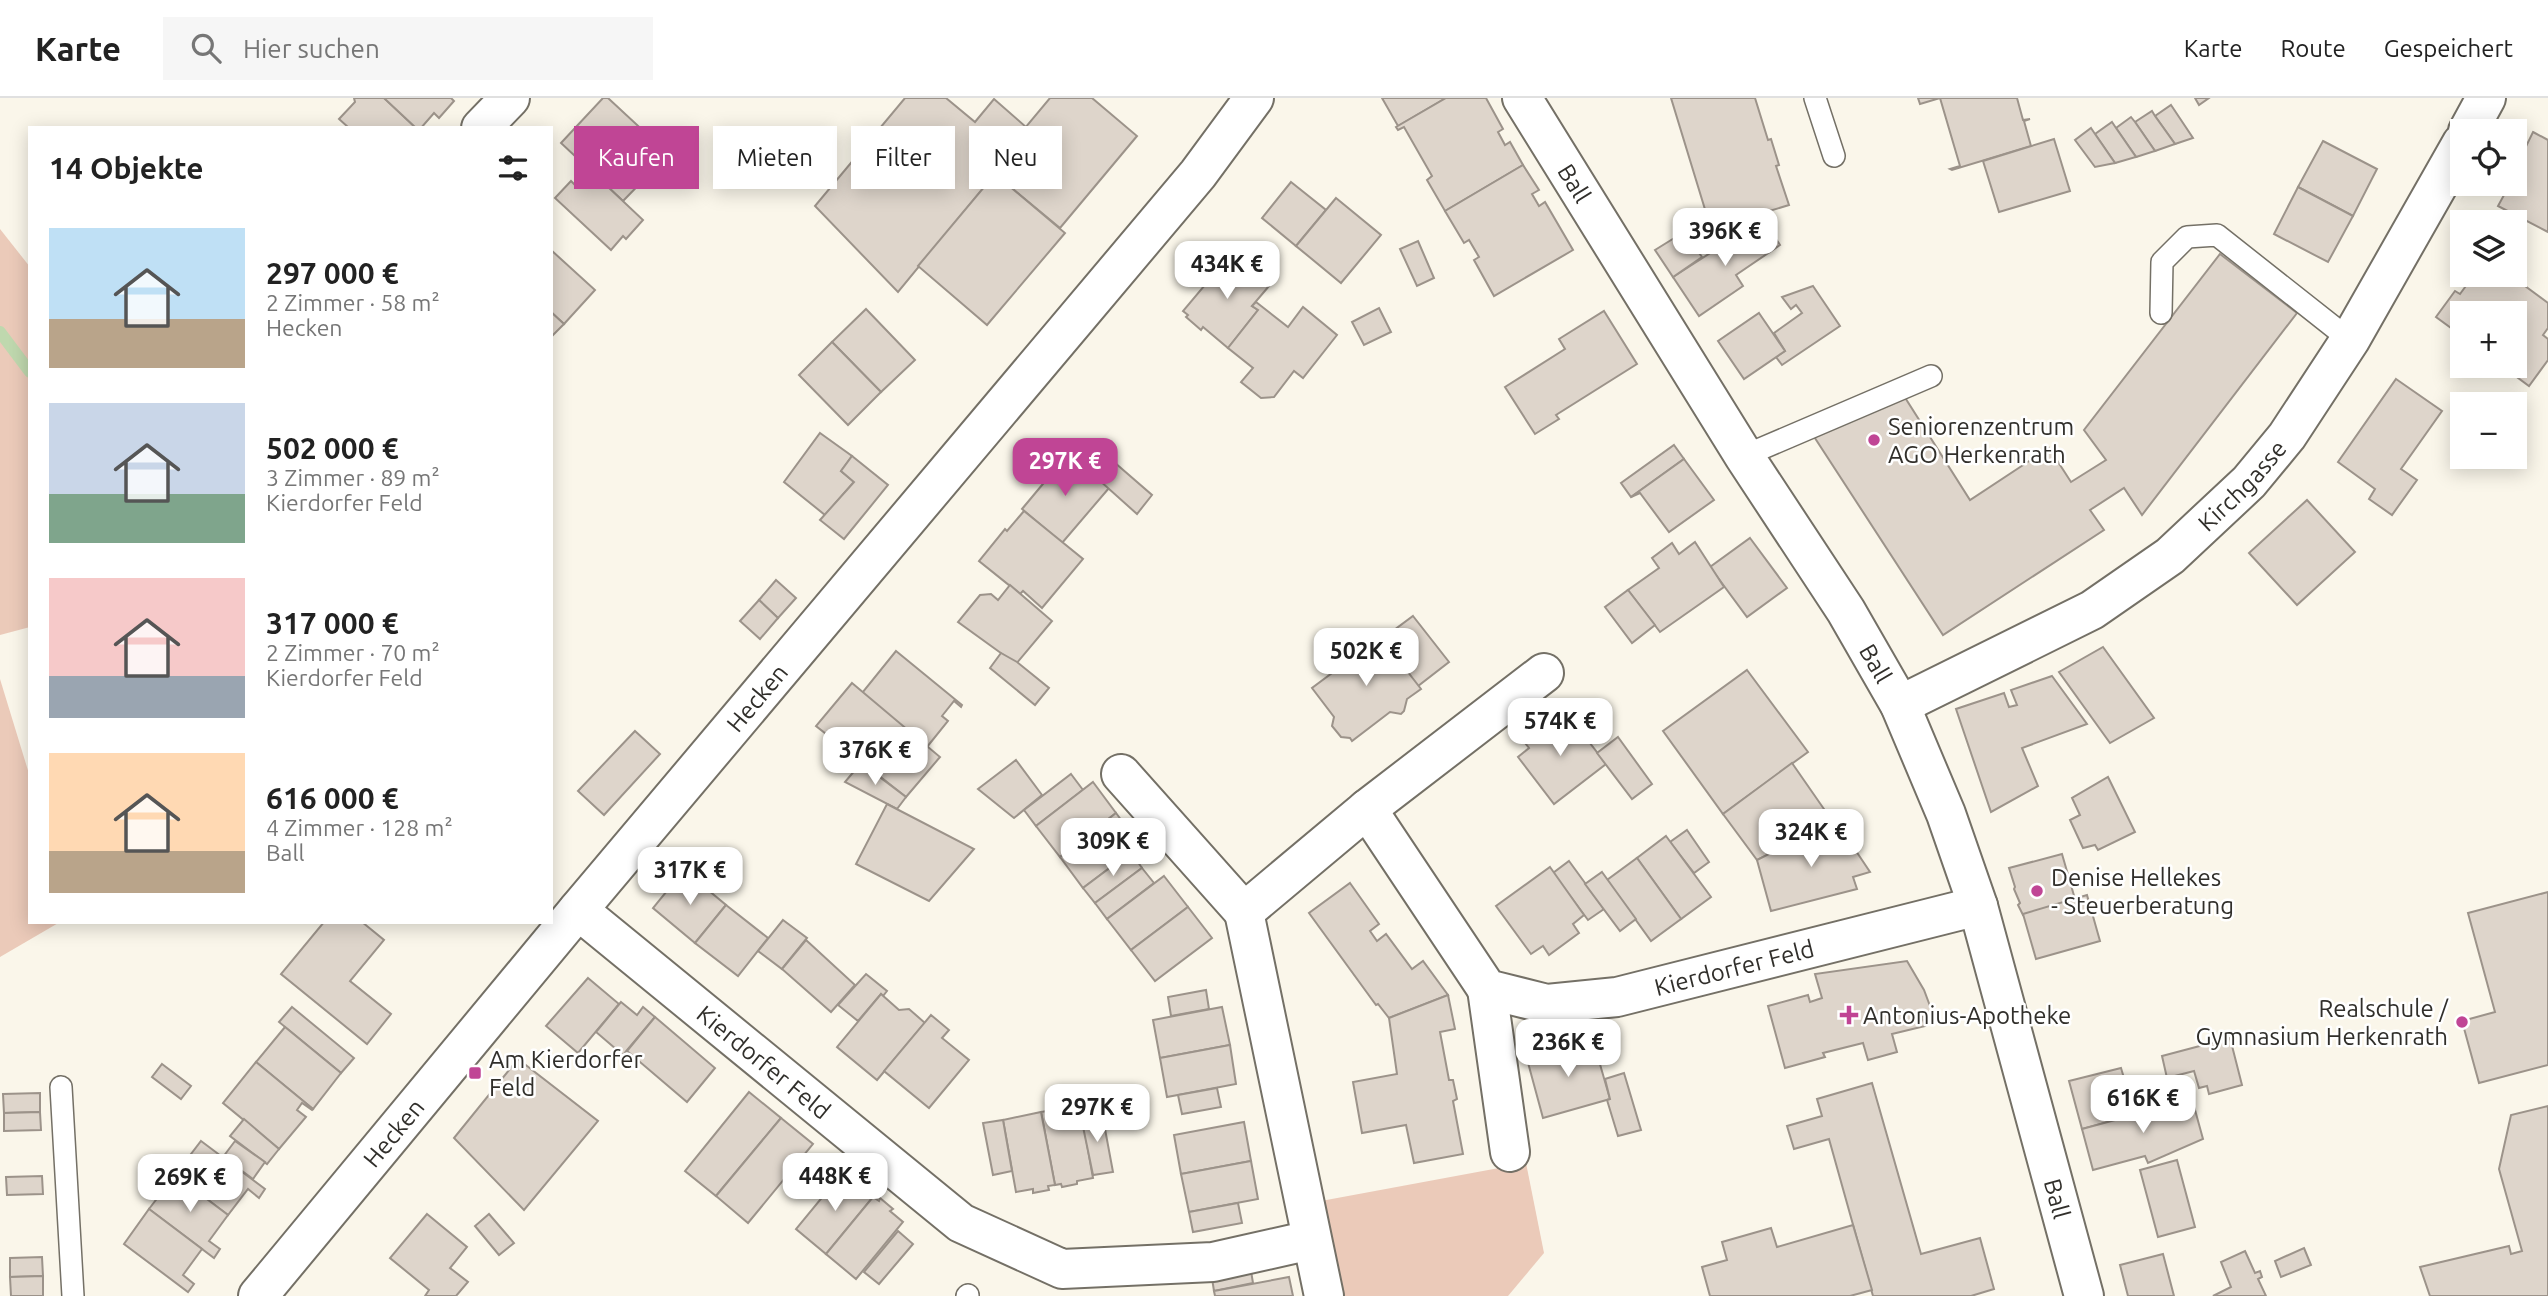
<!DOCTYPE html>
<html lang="de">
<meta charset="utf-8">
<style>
body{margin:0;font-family:Ubuntu,sans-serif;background:#f6f6f6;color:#222;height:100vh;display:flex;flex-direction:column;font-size:26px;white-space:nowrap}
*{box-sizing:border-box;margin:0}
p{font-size:23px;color:#767676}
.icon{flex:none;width:38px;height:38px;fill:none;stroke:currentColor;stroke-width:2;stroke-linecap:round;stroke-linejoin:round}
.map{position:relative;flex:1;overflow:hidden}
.drawer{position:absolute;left:28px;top:28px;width:525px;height:798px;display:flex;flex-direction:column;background:#fff;border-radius:0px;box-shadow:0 4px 18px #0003}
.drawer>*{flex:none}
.hud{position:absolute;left:574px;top:28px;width:665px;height:63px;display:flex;gap:14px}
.controls{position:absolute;left:2450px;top:21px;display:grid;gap:14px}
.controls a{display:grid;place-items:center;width:77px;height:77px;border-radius:0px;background:#fff;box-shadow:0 4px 18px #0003;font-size:35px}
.price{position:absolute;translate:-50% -60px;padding:0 16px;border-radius:14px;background:#fff;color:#222;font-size:23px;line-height:46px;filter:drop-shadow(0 2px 4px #0008)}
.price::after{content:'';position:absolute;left:50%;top:42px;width:21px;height:16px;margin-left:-10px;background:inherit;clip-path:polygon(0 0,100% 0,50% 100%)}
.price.active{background:#c04595;color:#fff}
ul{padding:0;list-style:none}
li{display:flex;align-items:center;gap:21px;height:175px;padding:0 21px}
li span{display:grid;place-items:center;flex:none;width:196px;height:140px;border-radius:0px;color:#555}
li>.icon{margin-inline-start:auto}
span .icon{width:84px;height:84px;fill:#fffc;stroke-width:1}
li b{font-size:30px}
h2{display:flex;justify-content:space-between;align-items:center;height:84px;padding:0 21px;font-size:30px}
.pill{padding:0 24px;border-radius:0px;background:#fff;box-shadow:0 4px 18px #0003;font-size:24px;line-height:63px}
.pill.active{background:#c04595;color:#fff}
header{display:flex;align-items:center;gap:42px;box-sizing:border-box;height:98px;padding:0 35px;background:#fff;border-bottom:2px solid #e0e0e0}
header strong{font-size:33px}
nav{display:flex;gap:38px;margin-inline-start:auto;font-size:24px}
.search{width:490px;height:63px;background:#f6f6f6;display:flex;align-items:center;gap:18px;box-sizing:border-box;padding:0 24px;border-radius:0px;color:#767676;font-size:26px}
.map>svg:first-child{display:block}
.green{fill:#ebcab9}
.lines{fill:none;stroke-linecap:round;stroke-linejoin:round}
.stream{stroke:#bfd8ae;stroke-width:12}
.building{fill:#ded5cb;stroke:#9c938a;stroke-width:2}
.lane-casing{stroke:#747066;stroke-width:24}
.street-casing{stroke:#747066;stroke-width:42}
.secondary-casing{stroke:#747066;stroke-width:42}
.lane{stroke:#fff;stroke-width:21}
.street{stroke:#fff;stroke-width:38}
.secondary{stroke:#fff;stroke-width:38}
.poi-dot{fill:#c04595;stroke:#fff;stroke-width:2.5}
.labels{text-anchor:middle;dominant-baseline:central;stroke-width:5;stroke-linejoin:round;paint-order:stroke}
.street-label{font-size:24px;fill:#312f2b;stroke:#fff}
.poi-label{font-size:24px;fill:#312f2b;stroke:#fff;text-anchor:start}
</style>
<header>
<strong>Karte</strong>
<div class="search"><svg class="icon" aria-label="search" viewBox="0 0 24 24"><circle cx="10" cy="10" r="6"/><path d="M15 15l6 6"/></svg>Hier suchen</div>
<nav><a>Karte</a><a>Route</a><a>Gespeichert</a></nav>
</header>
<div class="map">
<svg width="2548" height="1198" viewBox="0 0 2548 1198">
<rect width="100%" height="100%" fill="#faf6ea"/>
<!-- green -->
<g class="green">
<path d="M0 131 30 169V529L0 537Z"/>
<path d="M0 581 30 679V824H60L0 859Z"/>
<path d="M1526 1065 1544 1155 1508 1198H1339L1321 1103Z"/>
</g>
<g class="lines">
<!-- stream -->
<path class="stream" d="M0 234 30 274"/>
</g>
<!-- building -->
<g class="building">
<path d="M354 0H384L416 30H349L339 21 355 4Z"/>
<path d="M384 0H451L454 3 439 20 434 15 421 30H416Z"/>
<path d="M603 0H608L649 38 637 53 655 70 623 103 561 45Z"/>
<path d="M905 0H946L975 24 994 1 1026 29 990 72 995 76 898 194 815 108Z"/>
<path d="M1050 0H1092L1137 38 1060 130 990 72Z"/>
<path d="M1382 0H1446L1398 28Z"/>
<path d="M1446 0H1486L1503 31 1498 34 1505 47 1510 44 1523 67 1445 113 1427 82 1432 78 1404 29 1398 32 1396 29Z"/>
<path d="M1671 0H1755L1768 42 1771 41 1779 67 1776 68 1789 107 1711 131Z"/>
<path d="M1918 0H1940L1920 6Z"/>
<path d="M1940 0H2017L2023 22 2030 21 2024 23 2031 48 1952 72 1950 71 1960 68Z"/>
<path d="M2195 0H2209L2199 7Z"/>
<path d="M2171 7 2193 40 2175 46 2155 18Z"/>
<path d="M2152 13 2155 18 2175 46 2155 53 2135 24Z"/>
<path d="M2131 19 2135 24 2155 53 2136 59 2116 30Z"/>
<path d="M2112 24 2116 30 2136 59 2115 65 2095 36Z"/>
<path d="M2091 30 2095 36 2115 65 2095 69 2075 42Z"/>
<path d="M2533 34 2548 42V134L2498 108 2510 86H2515V71Z"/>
<path d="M2054 41 2070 93 1999 114 1983 63Z"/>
<path d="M2323 43 2377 71 2353 118 2298 89Z"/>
<path d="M1523 67 1539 92 1532 96 1539 108 1545 104 1573 152 1494 198 1474 162 1479 159 1469 142 1464 145 1445 113Z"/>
<path d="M590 72 643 122 626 141 623 138 611 152 555 100 571 83 575 87Z"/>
<path d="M995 76 1065 135 987 227 918 168Z"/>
<path d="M1291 84 1326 112 1296 148 1262 120Z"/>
<path d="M2298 89 2353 118 2328 164 2274 136Z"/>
<path d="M1336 100 1381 137 1341 185 1296 148Z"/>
<path d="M1763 121 1780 147 1736 177 1743 188 1699 218 1673 179Z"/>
<path d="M1684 134 1702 159 1673 179 1655 152Z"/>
<path d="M1418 143 1434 180 1417 188 1400 151Z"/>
<path d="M551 152 595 192 564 226 551 214Z"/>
<path d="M1231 156 1269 188 1252 208 1258 212 1228 250 1203 229 1201 232 1186 219 1188 217 1183 213Z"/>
<path d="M2220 156 2297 215 2142 417 2124 390 2090 412 2104 432 1943 537 1811 334 1904 298 1970 402 2049 350 2071 384 2106 362 2084 332Z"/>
<path d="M2474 177H2492L2498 182 2502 177H2510L2548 205V230L2543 237 2548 241V262L2529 288 2502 268H2515V215H2462V238L2436 219 2455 193 2460 196Z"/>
<path d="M1813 188 1840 228 1782 267 1776 259 1785 253 1774 235 1802 215 1796 207 1791 211 1782 199Z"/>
<path d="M1256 204 1288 229 1303 209 1337 237 1303 280 1294 273 1274 299 1261 300 1241 284 1253 270 1228 250 1258 212 1252 208Z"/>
<path d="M1379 210 1391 234 1364 247 1352 224Z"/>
<path d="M866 211 915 262 881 294 832 244Z"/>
<path d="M1604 213 1637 266 1556 317 1559 321 1535 336 1505 289 1565 251 1559 241Z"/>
<path d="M551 214 564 226 551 239Z"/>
<path d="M1759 215 1785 253 1744 281 1718 243Z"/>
<path d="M832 244 881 294 848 327 799 277Z"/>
<path d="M2396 281 2442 313 2401 371 2417 382 2392 417 2369 401 2375 391 2338 364Z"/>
<path d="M820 335 852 358 841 373 854 384 825 417 784 384Z"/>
<path d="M1674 347 1684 361 1631 399 1621 385Z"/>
<path d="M1068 356 1109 390 1062 445 1022 411Z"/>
<path d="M852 358 888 387 844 441 820 422 854 384 841 373Z"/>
<path d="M1684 361 1714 402 1669 434 1640 395 1631 399Z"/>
<path d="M1114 364 1152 397 1137 416 1099 382Z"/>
<path d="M2307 402 2355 454 2297 507 2249 455Z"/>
<path d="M1024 413 1083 461 1042 510 1023 493 1020 496 979 463 1005 431 1007 433Z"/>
<path d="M1750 440 1787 490 1747 519 1710 469Z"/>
<path d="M1695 444 1724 489 1660 534 1628 492 1659 470 1652 460 1672 445 1679 456Z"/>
<path d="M776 482 796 500 778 520 759 502Z"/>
<path d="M1010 487 1052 523 1016 566 958 524 980 497 991 496 998 502Z"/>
<path d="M1628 492 1655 527 1632 545 1605 509Z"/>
<path d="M759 502 778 520 760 541 740 523Z"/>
<path d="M1413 518 1449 564 1418 588 1382 541Z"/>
<path d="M1380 538 1421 591 1407 601 1404 613 1401 616 1390 614 1352 643 1350 640 1341 639 1332 628 1334 619 1312 590 1336 572 1335 562 1354 548 1364 551Z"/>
<path d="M2103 549 2154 620 2110 645 2059 574Z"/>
<path d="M896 553 962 607 961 609 954 603 942 618 948 623 927 649 862 595Z"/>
<path d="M1001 555 1017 564 1049 590 1035 607 990 570Z"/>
<path d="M1747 572 1808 654 1723 716 1663 633Z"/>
<path d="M2052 578 2087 626 2022 650 2038 688 1991 714 1956 611 2004 595 2009 609 2017 607 2011 592Z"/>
<path d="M852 585 940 659 906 699 816 628Z"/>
<path d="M1551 618 1558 627 1570 619 1606 666 1554 706 1518 659 1529 650 1522 641Z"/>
<path d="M635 633 660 656 604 717 578 693Z"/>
<path d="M1618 639 1652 686 1632 701 1597 655Z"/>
<path d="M1016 662 1042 697 1014 720 978 691Z"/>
<path d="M861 665 906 699 897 711 845 684Z"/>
<path d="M1792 665 1833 724 1757 762 1723 716Z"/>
<path d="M1071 676 1083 692 1036 728 1024 712Z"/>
<path d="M2108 679 2135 734 2098 752 2095 747 2083 750 2070 722 2080 717 2072 700Z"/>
<path d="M1093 684 1116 715 1060 759 1036 728Z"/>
<path d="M887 706 974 751 929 803 856 766Z"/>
<path d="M1116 715 1140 747 1083 790 1060 759Z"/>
<path d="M1833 724 1837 737 1844 736 1847 748 1852 747 1870 774 1853 779 1857 791 1771 813 1757 762Z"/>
<path d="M1687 732 1709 764 1694 775 1670 744Z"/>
<path d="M1666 738 1711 799 1681 821 1637 760Z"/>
<path d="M1131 754 1142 770 1095 805 1083 790Z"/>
<path d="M2062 756 2075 801 2023 817 2018 807 2020 805 2014 791 2015 789 2009 770Z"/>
<path d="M1637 760 1681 821 1651 843 1607 782Z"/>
<path d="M1569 763 1604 811 1588 822 1553 775Z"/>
<path d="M1550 769 1584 817 1573 826 1579 835 1549 857 1543 848 1531 856 1496 808Z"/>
<path d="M1142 770 1154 785 1107 821 1095 805Z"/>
<path d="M684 772 726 807 695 845 653 810Z"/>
<path d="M1602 774 1636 821 1620 833 1585 786Z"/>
<path d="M1164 778 1188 809 1131 852 1107 821Z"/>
<path d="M1350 785 1379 826 1370 833 1377 843 1386 836 1412 871 1423 863 1448 897 1389 920 1378 906 1376 907 1309 815Z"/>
<path d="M2548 794V967L2479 985 2462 923 2495 914 2468 815Z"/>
<path d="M2087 797 2100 843 2036 861 2023 816Z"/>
<path d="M726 807 768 840 738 878 695 845Z"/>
<path d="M1188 809 1212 840 1155 883 1131 852Z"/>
<path d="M783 822 807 840 782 871 758 853Z"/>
<path d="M324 824H362L384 842 350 883 391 916 367 946 281 876Z"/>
<path d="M806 842 855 887 831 914 782 871Z"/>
<path d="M1907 863 1924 892 1933 916 1922 919 1925 928 1892 936 1897 954 1868 962 1863 945 1823 955 1825 959 1785 970 1768 908 1808 897 1810 904 1822 900 1815 876Z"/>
<path d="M866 876 887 893 883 898 881 896 858 923 838 907Z"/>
<path d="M588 880 619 906 578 955 546 928Z"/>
<path d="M1206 892 1209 911 1171 918 1168 899Z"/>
<path d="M881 896 899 912 909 911 925 925 877 982 837 949Z"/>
<path d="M1448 897 1455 931 1440 934 1449 982H1453L1457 1001 1453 1003 1463 1056 1414 1065 1406 1027 1362 1035 1353 984 1397 976 1389 920Z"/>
<path d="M621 904 637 917 643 909 655 919 623 957 596 934Z"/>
<path d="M292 909 354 960 341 975 279 924Z"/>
<path d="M1222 909 1230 947 1160 960 1153 922Z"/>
<path d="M931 917 949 932 942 940 969 962 929 1010 884 973Z"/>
<path d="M655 919 715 970 687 1004 627 953Z"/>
<path d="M285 929 341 975 313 1011 256 964Z"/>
<path d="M2230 940 2242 987 2209 996 2207 988 2199 990 2194 973 2167 980 2162 958Z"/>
<path d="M1593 942 1610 1001 1543 1020 1527 961Z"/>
<path d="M1230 947 1236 986 1167 999 1160 960Z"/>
<path d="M518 961 598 1023 524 1112 454 1040Z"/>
<path d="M256 964 313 1011 312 1012 302 1005 297 1012 306 1019 279 1051 223 1005Z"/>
<path d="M162 966 191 988 181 1001 152 979Z"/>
<path d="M2121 970 2135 1017 2082 1031 2069 983Z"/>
<path d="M1624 975 1641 1032 1618 1038 1607 1002 1610 1001 1605 981Z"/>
<path d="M1872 985 1921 1156 1980 1140 1994 1191 1971 1198H1873L1829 1041 1794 1051 1787 1028 1822 1018 1817 1001Z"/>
<path d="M1217 990 1221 1009 1182 1016 1178 997Z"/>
<path d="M749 994 781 1020 716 1098 685 1073Z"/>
<path d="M40 995V1014L4 1015 3 996Z"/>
<path d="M2192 1001 2203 1041 2148 1065 2145 1058 2093 1072 2082 1031Z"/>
<path d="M1080 1007 1093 1080 1077 1083V1086L1062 1089 1061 1086 1055 1087 1041 1014Z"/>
<path d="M2548 1008V1198H2430L2420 1169 2509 1148 2511 1156 2522 1153 2499 1071 2511 1017Z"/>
<path d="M40 1014 41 1032 4 1033V1015Z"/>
<path d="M1041 1014 1055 1087 1048 1088 1049 1092 1033 1095V1091L1016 1094 1003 1022Z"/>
<path d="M1102 1015 1113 1074 1093 1077 1081 1019Z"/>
<path d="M781 1020 813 1046 748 1125 716 1098Z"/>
<path d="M244 1021 279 1051 267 1066 230 1038Z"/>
<path d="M1003 1022 1012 1073 993 1077 983 1025Z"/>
<path d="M1244 1024 1251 1063 1181 1076 1174 1037Z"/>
<path d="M201 1043 265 1091 259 1100 248 1091 228 1117 175 1077Z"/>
<path d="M235 1043 265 1064 253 1081 223 1059Z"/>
<path d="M2177 1062 2195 1129 2158 1139 2140 1072Z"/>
<path d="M1251 1063 1258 1101 1189 1114 1181 1076Z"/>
<path d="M843 1074 856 1085 858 1082 873 1099 826 1156 796 1131Z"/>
<path d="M175 1077 228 1117 209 1143 220 1151 214 1160 149 1111Z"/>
<path d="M42 1078 43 1096 7 1097 6 1079Z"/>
<path d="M873 1099 879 1103 880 1100 893 1111 890 1113 903 1124 856 1181 826 1156Z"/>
<path d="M1238 1105 1242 1125 1193 1134 1189 1114Z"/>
<path d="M149 1111 202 1151 183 1177 194 1186 188 1194 124 1146Z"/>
<path d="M427 1116 467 1149 450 1170 468 1184 456 1198H425L429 1192 390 1160Z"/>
<path d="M489 1116 514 1145 499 1157 475 1128Z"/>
<path d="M1853 1127 1872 1192 1850 1198H1710L1702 1169 1727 1162 1722 1144 1771 1130 1777 1149Z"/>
<path d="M898 1133 913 1146 879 1186 864 1174Z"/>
<path d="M2304 1150 2311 1167 2281 1179 2275 1163Z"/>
<path d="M2245 1153 2255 1175 2260 1173 2262 1179 2258 1181 2266 1198H2213L2231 1189 2221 1164Z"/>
<path d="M2163 1156 2174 1198H2128L2120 1167Z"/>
<path d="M42 1159 43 1178 10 1179V1160Z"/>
<path d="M1250 1167 1253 1185 1214 1193 1211 1174Z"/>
<path d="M43 1178V1198H11L10 1179Z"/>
<path d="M1289 1179 1293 1198H1215L1214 1193Z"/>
</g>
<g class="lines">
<!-- lane casing -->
<g class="lane-casing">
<g id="lane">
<path d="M1815 0 1834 58"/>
<path d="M2161 215 2162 164 2187 139 2217 137 2350 242"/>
<path d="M1744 358 1931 278"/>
<path d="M61 989 73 1198"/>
<path d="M967 1198 968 1197"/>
</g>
</g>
<!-- street casing -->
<g class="street-casing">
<g id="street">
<path d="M481 30 510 0"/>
<path d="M2468 33 2486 0"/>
<path id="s1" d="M1900 607 2092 512 2170 458 2249 384 2287 338 2350 242 2462 45"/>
<path d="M1121 676 1244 814"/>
<path d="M1367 711 1544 575"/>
<path id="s2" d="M578 812 961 1125 1062 1171 1213 1164 1311 1142"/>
<path d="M1487 891 1510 1054"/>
<path id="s3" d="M258 1198 578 812 1198 76 1254 0"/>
<path id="s4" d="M1324 1198 1244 814 1367 711 1487 891 1547 906 1617 899 1978 808"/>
</g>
</g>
<!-- secondary casing -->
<g class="secondary-casing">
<g id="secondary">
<path id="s5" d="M1522 0 1744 358 1846 513 1900 607 1946 716 1978 808 2084 1198"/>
</g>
</g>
<!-- lane -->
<use href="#lane" class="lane"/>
<!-- street -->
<use href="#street" class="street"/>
<!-- secondary -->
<use href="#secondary" class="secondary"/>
</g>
<!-- markers -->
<g class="poi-dot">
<circle cx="1874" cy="342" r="7"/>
<circle cx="2037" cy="793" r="7"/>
<path d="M1845.5 906.5h7v7h7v7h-7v7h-7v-7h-7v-7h7z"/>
<circle cx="2462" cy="924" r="7"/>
<rect x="468" y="968" width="14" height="14" rx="3.5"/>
</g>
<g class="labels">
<!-- street labels -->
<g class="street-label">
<text stroke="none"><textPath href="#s5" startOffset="100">Ball</textPath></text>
<text stroke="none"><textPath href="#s1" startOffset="410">Kirchgasse</textPath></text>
<text stroke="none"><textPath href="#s5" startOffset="667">Ball</textPath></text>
<text stroke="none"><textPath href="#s3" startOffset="779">Hecken</textPath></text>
<text stroke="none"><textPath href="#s4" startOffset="1022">Kierdorfer Feld</textPath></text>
<text stroke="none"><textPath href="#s2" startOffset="240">Kierdorfer Feld</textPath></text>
<text stroke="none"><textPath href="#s3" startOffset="212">Hecken</textPath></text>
<text stroke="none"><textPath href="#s5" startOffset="1234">Ball</textPath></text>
</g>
<!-- poi labels -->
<g class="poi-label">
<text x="1888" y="328">Seniorenzentrum<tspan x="1888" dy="28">AGO Herkenrath</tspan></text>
<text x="2051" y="779">Denise Hellekes<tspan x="2051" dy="28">- Steuerberatung</tspan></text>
<text x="2448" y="910" text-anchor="end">Realschule /<tspan x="2448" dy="28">Gymnasium Herkenrath</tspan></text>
<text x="1863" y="917">Antonius-Apotheke</text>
<text x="489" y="961">Am Kierdorfer<tspan x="489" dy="28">Feld</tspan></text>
</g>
</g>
</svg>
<div class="controls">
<a><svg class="icon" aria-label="locate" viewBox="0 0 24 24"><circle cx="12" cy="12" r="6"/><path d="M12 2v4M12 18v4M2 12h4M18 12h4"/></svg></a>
<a><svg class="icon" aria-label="layers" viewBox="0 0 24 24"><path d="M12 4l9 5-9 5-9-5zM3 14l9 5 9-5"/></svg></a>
<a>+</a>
<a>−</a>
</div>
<b class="price" style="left:1725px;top:170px">396K €</b>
<b class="price" style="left:1227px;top:203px">434K €</b>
<b class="price active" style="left:1065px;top:400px">297K €</b>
<b class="price" style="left:1366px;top:590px">502K €</b>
<b class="price" style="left:1560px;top:660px">574K €</b>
<b class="price" style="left:875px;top:689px">376K €</b>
<b class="price" style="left:1811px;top:771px">324K €</b>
<b class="price" style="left:1113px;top:780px">309K €</b>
<b class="price" style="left:690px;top:809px">317K €</b>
<b class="price" style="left:1568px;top:981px">236K €</b>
<b class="price" style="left:2143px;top:1037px">616K €</b>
<b class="price" style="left:1097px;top:1046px">297K €</b>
<b class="price" style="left:835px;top:1115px">448K €</b>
<b class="price" style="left:190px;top:1116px">269K €</b>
<div class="hud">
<a class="pill active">Kaufen</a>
<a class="pill">Mieten</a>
<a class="pill">Filter</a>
<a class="pill">Neu</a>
</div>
<section class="drawer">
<h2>14 Objekte<svg class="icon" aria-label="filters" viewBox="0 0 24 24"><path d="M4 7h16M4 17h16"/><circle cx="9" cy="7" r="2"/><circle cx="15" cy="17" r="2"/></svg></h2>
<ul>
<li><span style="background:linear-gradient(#bfe0f5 65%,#b9a48a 0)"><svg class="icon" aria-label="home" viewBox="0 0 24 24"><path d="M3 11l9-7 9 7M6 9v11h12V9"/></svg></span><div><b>297 000 €</b><p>2 Zimmer · 58 m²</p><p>Hecken</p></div></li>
<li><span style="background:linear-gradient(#c9d6e8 65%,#7fa58c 0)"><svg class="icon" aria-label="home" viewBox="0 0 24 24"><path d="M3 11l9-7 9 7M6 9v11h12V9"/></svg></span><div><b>502 000 €</b><p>3 Zimmer · 89 m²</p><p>Kierdorfer Feld</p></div></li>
<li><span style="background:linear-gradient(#f6c9c9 70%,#9aa5b1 0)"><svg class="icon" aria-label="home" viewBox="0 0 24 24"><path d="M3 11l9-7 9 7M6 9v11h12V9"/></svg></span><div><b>317 000 €</b><p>2 Zimmer · 70 m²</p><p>Kierdorfer Feld</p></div></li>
<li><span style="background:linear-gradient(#ffd9b3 70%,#b9a48a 0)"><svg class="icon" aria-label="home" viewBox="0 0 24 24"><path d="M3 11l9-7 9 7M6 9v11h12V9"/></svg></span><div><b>616 000 €</b><p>4 Zimmer · 128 m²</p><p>Ball</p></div></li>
</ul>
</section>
</div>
